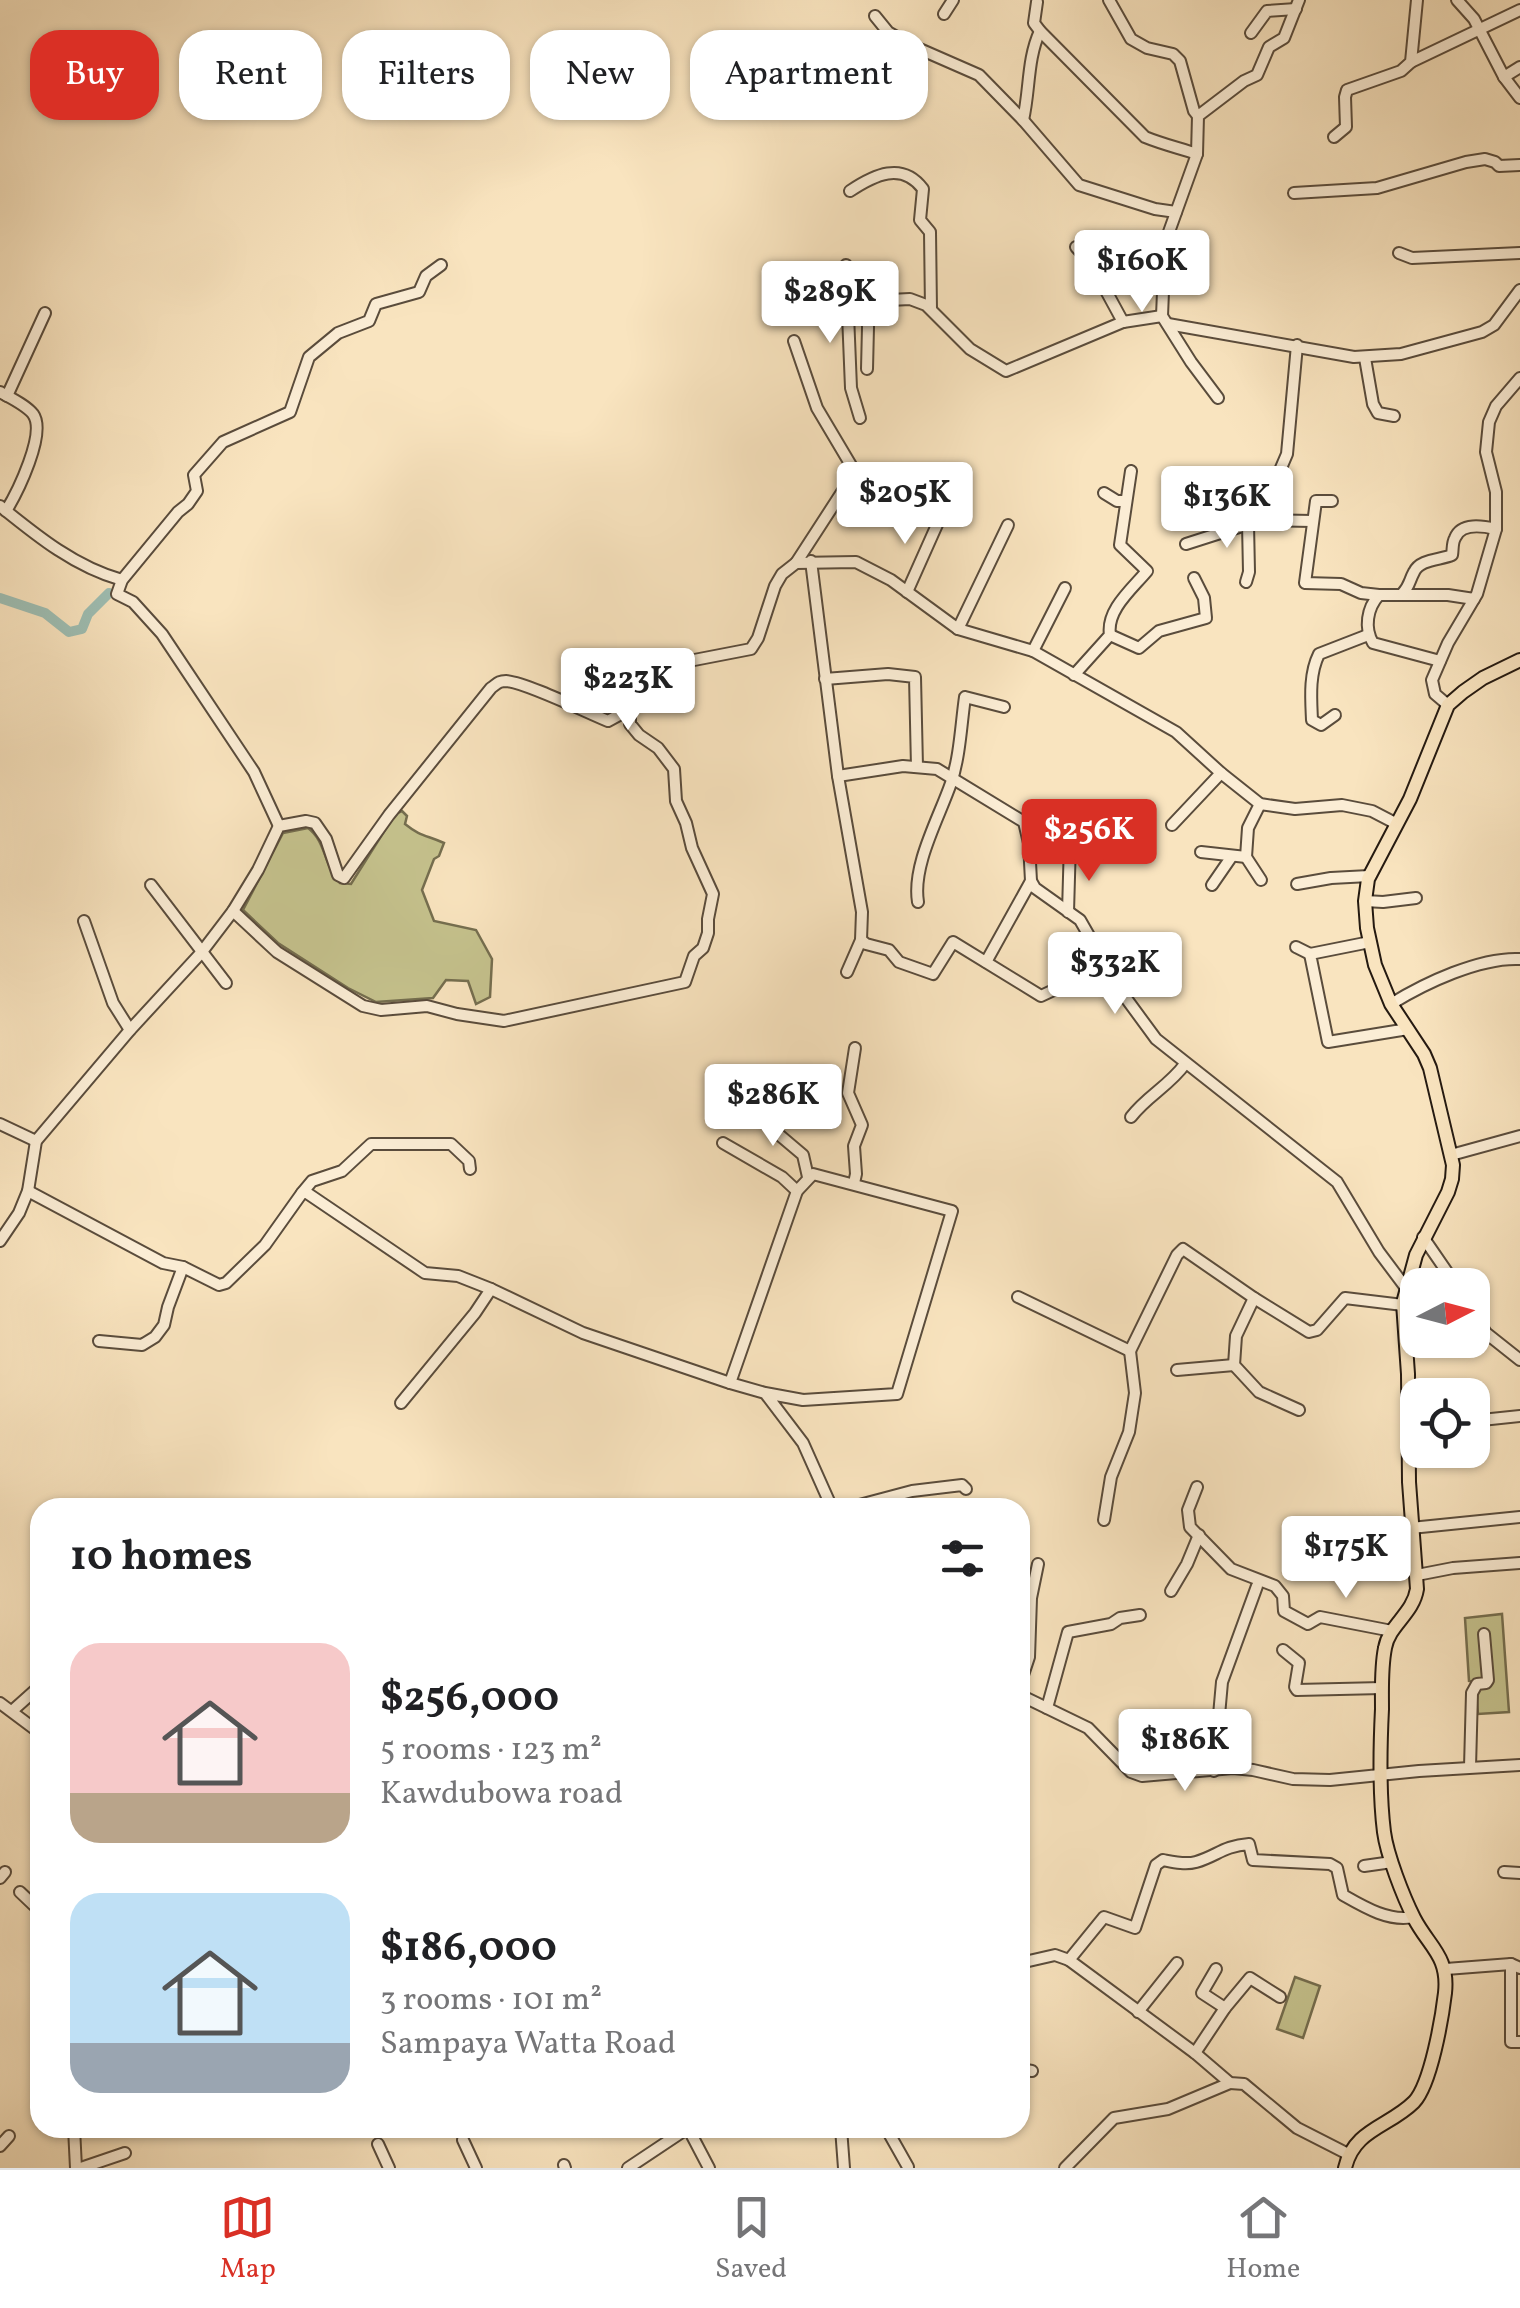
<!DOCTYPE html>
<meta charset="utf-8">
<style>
body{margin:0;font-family:Vollkorn,serif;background:#f6f6f6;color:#202124;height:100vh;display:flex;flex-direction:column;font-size:38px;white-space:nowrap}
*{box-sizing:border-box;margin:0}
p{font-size:32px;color:#757577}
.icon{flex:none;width:55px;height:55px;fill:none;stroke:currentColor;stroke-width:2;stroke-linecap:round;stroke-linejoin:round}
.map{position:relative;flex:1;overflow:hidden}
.sheet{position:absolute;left:30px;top:1498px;width:1000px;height:640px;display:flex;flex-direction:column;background:#fff;border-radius:30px;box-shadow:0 2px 8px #0004}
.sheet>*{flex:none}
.banner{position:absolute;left:30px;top:30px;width:1000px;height:90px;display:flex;gap:20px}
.needle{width:65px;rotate:84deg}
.buttons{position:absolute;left:1400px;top:1268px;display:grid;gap:20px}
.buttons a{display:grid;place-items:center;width:90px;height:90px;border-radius:20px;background:#fff;box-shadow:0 2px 8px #0004;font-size:50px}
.price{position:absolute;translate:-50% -85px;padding:0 22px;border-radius:10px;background:#fff;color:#222;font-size:32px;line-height:65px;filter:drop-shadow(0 2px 5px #0008)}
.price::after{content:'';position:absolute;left:50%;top:60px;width:30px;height:22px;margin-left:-15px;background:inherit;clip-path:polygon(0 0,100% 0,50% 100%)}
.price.on{background:#d93025;color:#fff}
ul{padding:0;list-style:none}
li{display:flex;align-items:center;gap:30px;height:250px;padding:0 40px}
li span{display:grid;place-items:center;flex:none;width:280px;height:200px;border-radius:30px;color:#555}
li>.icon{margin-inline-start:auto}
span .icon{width:120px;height:120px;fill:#fffc;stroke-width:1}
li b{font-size:42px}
h2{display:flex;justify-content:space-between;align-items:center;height:120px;padding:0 40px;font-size:42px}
.tag{padding:0 35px;border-radius:30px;background:#fff;box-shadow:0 2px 8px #0004;font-size:35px;line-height:90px}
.tag.on{background:#d93025;color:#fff}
.tab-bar{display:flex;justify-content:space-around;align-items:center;height:140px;border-top:2px solid #e0e0e0;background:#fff;font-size:28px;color:#757577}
.tab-bar a{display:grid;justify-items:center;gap:5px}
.tab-bar .on{color:#d93025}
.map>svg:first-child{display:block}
.green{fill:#c5c28d;stroke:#756e4f;stroke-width:2.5}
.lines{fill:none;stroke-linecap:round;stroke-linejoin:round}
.canal{stroke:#9ebeb3;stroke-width:10}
.minor-casing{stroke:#5a4c3c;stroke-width:14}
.major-casing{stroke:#251a11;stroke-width:16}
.minor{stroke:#fbedd5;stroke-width:10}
.major{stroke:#f9e4bf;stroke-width:12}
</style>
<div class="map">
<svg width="1520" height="2168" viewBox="0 0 1520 2168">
<rect width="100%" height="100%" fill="#f9e4bf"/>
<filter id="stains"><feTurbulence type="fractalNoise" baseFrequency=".002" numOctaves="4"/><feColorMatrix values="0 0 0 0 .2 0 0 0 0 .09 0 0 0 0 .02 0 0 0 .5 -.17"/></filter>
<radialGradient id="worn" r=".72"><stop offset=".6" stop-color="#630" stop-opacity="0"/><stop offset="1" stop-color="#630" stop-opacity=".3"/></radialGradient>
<!-- green -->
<g class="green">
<path d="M402 811 407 816 405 824C421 837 427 835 444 843L439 856 434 859 422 890 434 921 476 930 492 959 490 997 476 1004 468 981 446 980 433 998 376 1002 348 988 278 943 243 910 283 833 308 828C326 841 324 867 340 883L351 884 395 814Z"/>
<path d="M1502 1614 1509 1712 1478 1714 1475 1682 1469 1681 1465 1618Z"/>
<path d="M1295 1977 1320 1986 1303 2038 1277 2029Z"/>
</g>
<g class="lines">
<!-- canal -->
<path class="canal" d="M0 598 45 613 69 632 82 629 88 614 109 593"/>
<!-- minor casing -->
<g class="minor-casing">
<g id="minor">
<path d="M1109 0 1131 39 1147 48 1173 54 1180 61 1194 111 1198 116"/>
<path d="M1457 0 1474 19 1504 77 1520 98"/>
<path d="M1037 2 1034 23 1040 31 1145 137C1162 144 1179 148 1197 154"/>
<path d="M944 14 953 0"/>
<path d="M875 16 888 32 915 47 979 75 1023 120 1079 185 1155 209 1176 212"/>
<path d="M1251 33 1267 11 1296 9"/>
<path d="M1411 62 1520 10"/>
<path d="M1504 77 1520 67"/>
<path d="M1023 120C1030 90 1027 59 1040 31"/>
<path d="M1334 137 1346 127 1345 97 1347 90 1401 71 1411 62 1417 0"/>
<path d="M850 191C874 175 902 161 923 189L920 220 930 232 931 309"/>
<path d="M1294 193 1377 188 1466 162 1485 159 1495 162 1499 166 1520 165"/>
<path d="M1076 247 1092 265 1123 322"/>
<path d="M1399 253 1412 258 1520 253"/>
<path d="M846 265 851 388 860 418"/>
<path d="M866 300 868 327 867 369"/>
<path d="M849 302 910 299 926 305 970 349 1006 371 1123 322 1162 316"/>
<path d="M1168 324 1354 357 1401 354 1482 332 1494 325 1520 290"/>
<path d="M794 341 817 408 855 472 796 563"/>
<path d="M1365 358 1373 404 1378 413 1394 416"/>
<path d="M0 392C11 398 26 405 33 414 47 433 17 493 6 511"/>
<path d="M7 396 45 313"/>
<path d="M1218 398 1191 362 1162 316 1165 243 1197 154 1198 116 1244 81 1257 75 1269 47 1284 38 1299 0"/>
<path d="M1278 475 1287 454 1297 345"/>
<path d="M1104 493 1117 501H1126"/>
<path d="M1332 501H1316L1305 583 1341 584 1361 593 1379 595H1448L1474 599"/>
<path d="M0 506C37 536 75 567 122 580"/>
<path d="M1186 544 1261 520 1313 521"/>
<path d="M811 561 838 776 862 912 861 940 847 972"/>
<path d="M1246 582 1249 572 1248 524"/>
<path d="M907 592 940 518"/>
<path d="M1402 594C1410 586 1409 581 1414 572 1420 559 1440 560 1452 555 1453 550 1452 543 1455 538 1461 522 1483 526 1496 529"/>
<path d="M1379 595C1367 608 1364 628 1373 643L1440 661"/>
<path d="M958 629 1008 525"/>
<path d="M1110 635 1139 648 1159 631 1206 618 1204 598 1194 578"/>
<path d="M1033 651 1065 588"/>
<path d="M1074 675 1110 635C1106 610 1132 589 1147 571L1120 545 1131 471"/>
<path d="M825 679 888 674 915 677 917 767"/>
<path d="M1448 705 1435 694 1432 680 1448 643 1477 594 1496 529V492L1486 452 1489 422 1496 406 1520 378"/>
<path d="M1335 715 1321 725 1312 720C1311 698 1309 674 1319 654L1368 635"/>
<path d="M838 776 903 766 937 769 1024 822 1029 843 1031 881 1035 888 1080 920 1120 990 1156 1039 1337 1182 1379 1252 1406 1288"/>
<path d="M1260 804 1248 828 1246 857 1261 880"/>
<path d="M1172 825 1221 773"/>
<path d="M279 826 254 772 162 634 133 602 117 594 122 580 178 512 188 504 197 491 194 475 223 442 290 412 309 357 338 333 369 321 376 304 419 292 426 276 441 265"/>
<path d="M1201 852 1246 857"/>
<path d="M1297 884 1331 878 1369 876"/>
<path d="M151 885 226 983"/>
<path d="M1212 885 1232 856"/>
<path d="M1365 901 1383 902 1416 898"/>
<path d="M918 902C912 865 939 818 951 783 960 756 961 725 965 697L1004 707"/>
<path d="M233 911 277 952 363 1006 381 1010 427 1006 457 1014 504 1021 685 982 694 956 703 948 708 933V919L713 894 692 848 686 823 676 801 674 769 658 748 639 735 630 724V709"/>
<path d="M1068 912 1070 842 1084 837"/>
<path d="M84 921 113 1003 130 1030"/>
<path d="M861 940 866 944 889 950 899 962 933 974 953 942 1041 996 1058 988 1094 944"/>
<path d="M1370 942 1310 954 1328 1042 1408 1029"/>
<path d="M1296 947 1310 954"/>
<path d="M986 962 1031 881"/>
<path d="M1391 1004C1425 983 1480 957 1520 959"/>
<path d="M745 1106 803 1155 808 1177"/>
<path d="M1131 1117C1147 1096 1169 1086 1185 1064"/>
<path d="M0 1124 36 1141"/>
<path d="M723 1143 782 1177 797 1191"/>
<path d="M1451 1155 1520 1136"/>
<path d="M854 1183 856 1174 854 1146 862 1125 848 1093 855 1048"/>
<path d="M28 1191 163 1263 183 1267 219 1285 226 1283 265 1245 302 1193H307L425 1273 458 1276 491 1289 583 1333 730 1383"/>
<path d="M302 1193 312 1181 342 1171 371 1144H451L469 1161 470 1169"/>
<path d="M1423 1237 1456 1285"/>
<path d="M0 1241 19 1213 28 1191 36 1141 130 1030 201 953 233 911 258 870 279 826 306 821 315 823 326 839 338 875 344 878 389 815 491 688C497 684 498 681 506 681 525 682 586 712 608 721L630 709 689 661 751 649 758 638 775 586 782 574 796 563 856 562 891 580 958 629 1033 651 1176 732 1221 773 1260 804 1295 809 1342 805 1372 811 1397 824"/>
<path d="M1018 1297 1130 1351 1177 1255 1183 1249 1254 1298 1309 1332 1317 1330 1345 1298 1403 1305"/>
<path d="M1254 1298 1236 1336 1234 1365 1259 1392 1299 1410"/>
<path d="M1472 1311 1486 1333 1520 1360"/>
<path d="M99 1341 142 1345 155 1337 164 1325 168 1307 183 1267"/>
<path d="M1177 1370 1234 1365"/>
<path d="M765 1393 803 1400 897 1394 952 1211 813 1174 797 1191 730 1383 765 1393 803 1443 832 1508"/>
<path d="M401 1403 475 1313 491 1289"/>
<path d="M1472 1421 1520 1416"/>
<path d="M1197 1487 1188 1510 1190 1527 1231 1569 1275 1586 1283 1596 1284 1611 1308 1624 1320 1617 1392 1631"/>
<path d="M848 1508 912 1491 962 1485 966 1489"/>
<path d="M1104 1520 1111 1477 1129 1432 1135 1393 1130 1351"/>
<path d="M1411 1528 1520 1517"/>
<path d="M1417 1575 1453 1568 1520 1563"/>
<path d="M1171 1591 1187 1564 1199 1535"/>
<path d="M1283 1650 1299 1663 1295 1687 1297 1690 1382 1688"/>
<path d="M1020 1684 1029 1657 1031 1598 1038 1564"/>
<path d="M1020 1695 1088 1728 1131 1772 1142 1776 1233 1768 1253 1770 1293 1779 1330 1780 1419 1771 1520 1765"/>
<path d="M0 1703 40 1733"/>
<path d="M1047 1708 1068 1632 1111 1624 1120 1618 1140 1615"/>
<path d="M12 1711 40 1686"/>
<path d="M1470 1767 1472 1693 1477 1684 1486 1683 1488 1680 1484 1634"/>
<path d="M1214 1771 1222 1682 1257 1586"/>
<path d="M1364 1866 1392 1862"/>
<path d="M1504 1872 1520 1873"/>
<path d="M0 1878 5 1872"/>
<path d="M20 1892 40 1911"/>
<path d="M1069 1960 1104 1917 1135 1928 1156 1865 1163 1860C1173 1862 1185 1865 1196 1862 1217 1856 1223 1846 1249 1844L1253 1860 1330 1864 1337 1868 1343 1895C1364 1907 1389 1922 1413 1917"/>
<path d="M1020 1963 1055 1955 1069 1960 1195 2053 1230 2083 1244 2084 1297 2128 1348 2154"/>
<path d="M1511 1964V2042H1520"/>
<path d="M1216 1969 1202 1993 1225 2008"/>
<path d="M1446 1969 1511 1964 1520 1968"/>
<path d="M1138 2012 1177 1963"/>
<path d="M1020 2013 1023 2010"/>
<path d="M1195 2053 1225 2008 1250 1978 1280 1997"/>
<path d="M1020 2069 1032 2071"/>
<path d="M74 2128 76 2168"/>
<path d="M688 2128 709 2168"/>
<path d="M841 2128 844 2168"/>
<path d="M886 2128 908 2167"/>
<path d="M463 2140 476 2168"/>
<path d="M378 2144 389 2168"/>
<path d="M0 2146 9 2136"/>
<path d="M564 2165 565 2168"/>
<path d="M81 2168 125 2153"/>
<path d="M628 2168 688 2128"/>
<path d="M1065 2168 1114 2118 1168 2109 1230 2083"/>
</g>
</g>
<!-- major casing -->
<g class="major-casing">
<path id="major" d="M1345 2168C1354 2129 1389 2127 1414 2102 1431 2084 1442 2018 1445 1993 1449 1956 1429 1947 1414 1918 1403 1896 1387 1855 1384 1832 1379 1792 1380 1749 1382 1709 1382 1689 1381 1668 1385 1648 1389 1625 1413 1614 1417 1589L1409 1482 1408 1374 1403 1303 1416 1255 1448 1192 1452 1179 1453 1165 1430 1068 1424 1054 1391 1004 1375 965 1367 928 1365 901 1368 879 1410 799 1448 705 1463 692 1483 678 1520 660"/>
</g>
<!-- minor -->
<use href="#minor" class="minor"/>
<!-- major -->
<use href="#major" class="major"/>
</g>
<rect width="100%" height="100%" filter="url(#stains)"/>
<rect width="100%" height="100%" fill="url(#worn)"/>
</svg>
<div class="buttons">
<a><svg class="needle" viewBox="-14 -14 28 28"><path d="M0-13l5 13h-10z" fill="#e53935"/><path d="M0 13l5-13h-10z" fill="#757577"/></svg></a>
<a><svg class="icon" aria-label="locate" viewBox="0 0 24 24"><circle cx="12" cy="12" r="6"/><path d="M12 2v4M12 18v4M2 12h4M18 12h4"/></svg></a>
</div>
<b class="price" style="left:1142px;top:315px">$160K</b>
<b class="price" style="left:830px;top:346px">$289K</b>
<b class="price" style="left:905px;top:547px">$205K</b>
<b class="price" style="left:1227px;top:551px">$136K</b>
<b class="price" style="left:628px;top:733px">$223K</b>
<b class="price on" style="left:1089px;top:884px">$256K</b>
<b class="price" style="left:1115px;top:1017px">$332K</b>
<b class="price" style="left:773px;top:1149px">$286K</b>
<b class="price" style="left:1346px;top:1601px">$175K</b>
<b class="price" style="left:1185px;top:1794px">$186K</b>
<div class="banner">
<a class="tag on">Buy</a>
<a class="tag">Rent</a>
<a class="tag">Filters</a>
<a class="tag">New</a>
<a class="tag">Apartment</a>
</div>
<section class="sheet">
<h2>10 homes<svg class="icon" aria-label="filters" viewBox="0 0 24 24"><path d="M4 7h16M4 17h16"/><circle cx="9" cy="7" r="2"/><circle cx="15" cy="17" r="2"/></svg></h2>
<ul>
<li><span style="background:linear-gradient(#f6c9c9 75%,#b9a48a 0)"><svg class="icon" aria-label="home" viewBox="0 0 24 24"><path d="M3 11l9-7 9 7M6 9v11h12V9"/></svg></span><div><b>$256,000</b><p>5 rooms · 123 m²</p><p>Kawdubowa road</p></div></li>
<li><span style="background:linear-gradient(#bfe0f5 75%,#9aa5b1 0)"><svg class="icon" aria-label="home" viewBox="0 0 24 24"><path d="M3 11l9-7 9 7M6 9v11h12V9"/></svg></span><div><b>$186,000</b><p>3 rooms · 101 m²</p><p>Sampaya Watta Road</p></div></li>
</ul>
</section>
</div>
<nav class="tab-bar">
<a class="on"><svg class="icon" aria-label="map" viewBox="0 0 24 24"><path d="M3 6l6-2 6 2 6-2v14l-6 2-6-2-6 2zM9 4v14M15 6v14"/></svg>Map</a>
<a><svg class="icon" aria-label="saved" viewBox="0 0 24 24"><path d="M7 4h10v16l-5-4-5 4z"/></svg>Saved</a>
<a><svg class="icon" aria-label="home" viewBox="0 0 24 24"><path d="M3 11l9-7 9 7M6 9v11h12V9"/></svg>Home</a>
</nav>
